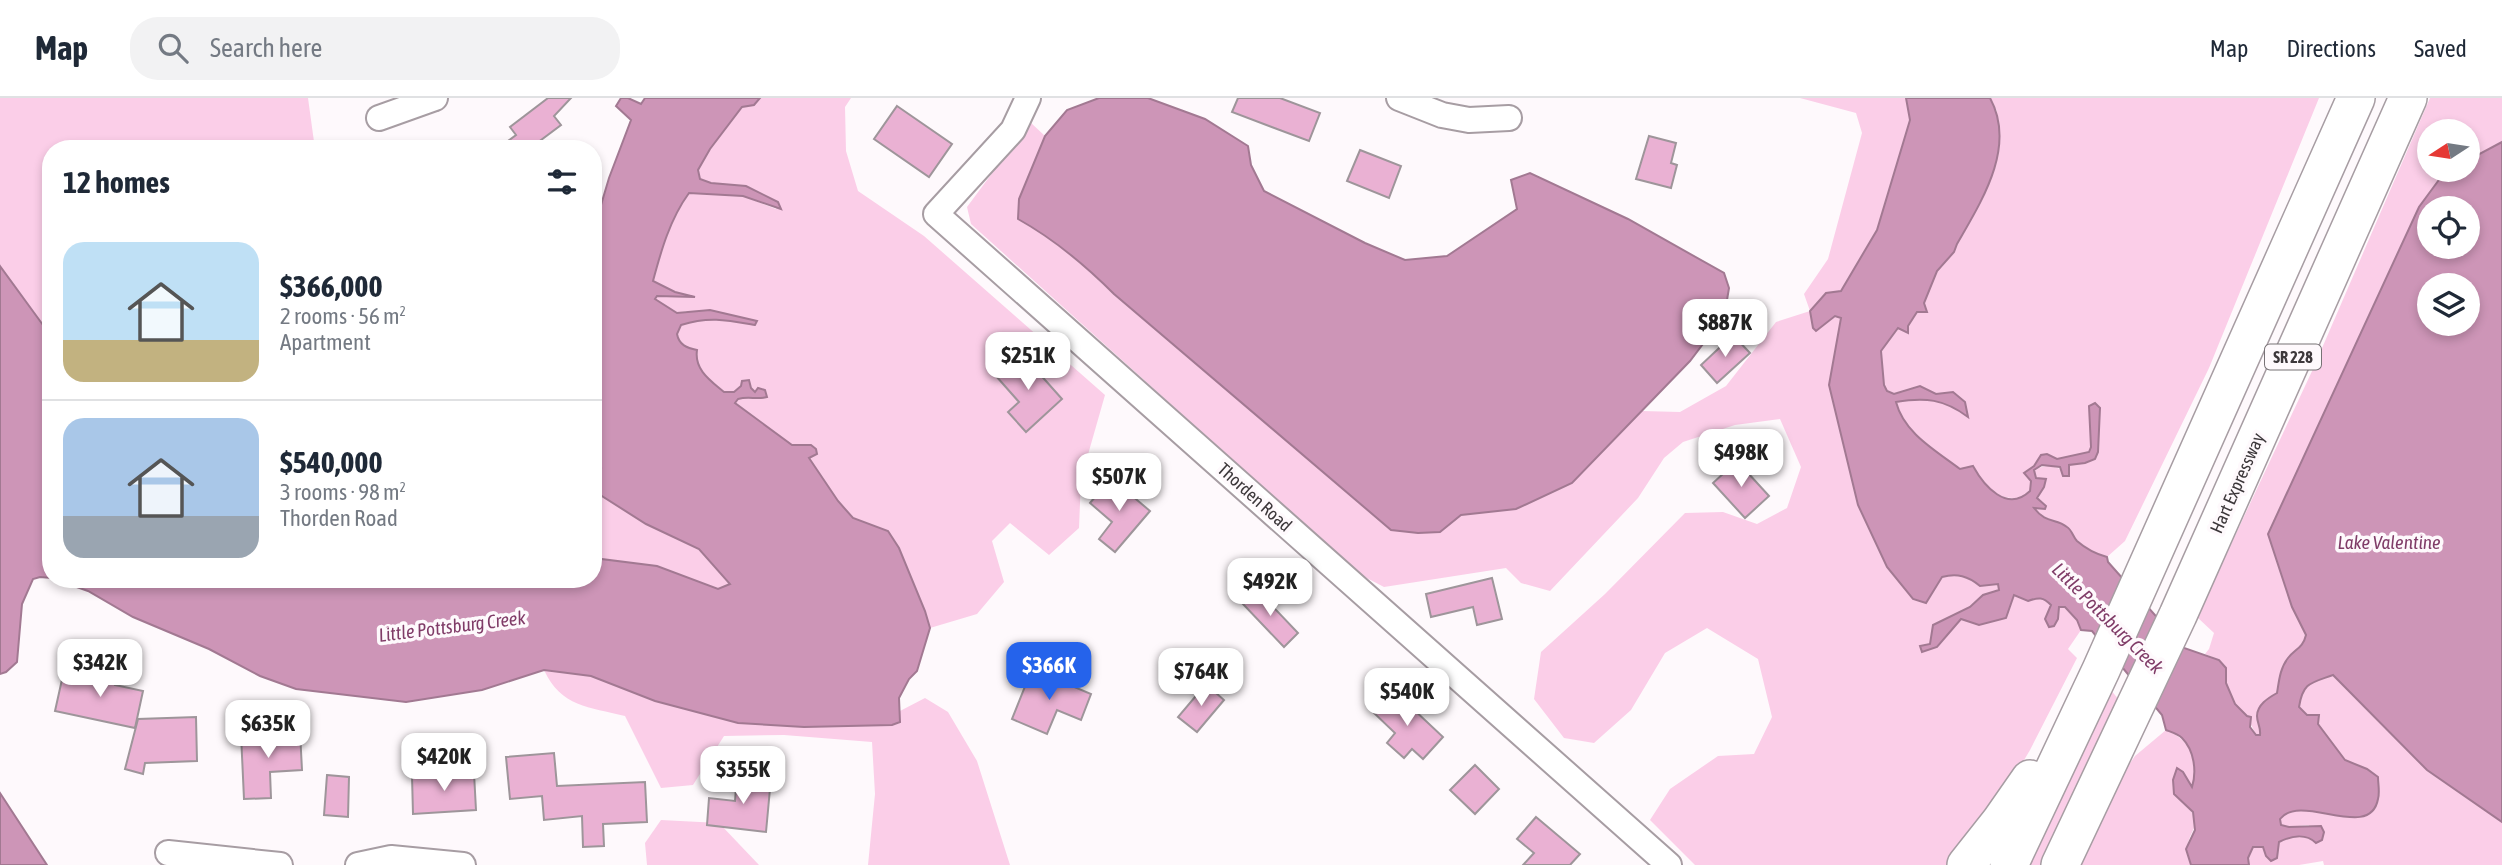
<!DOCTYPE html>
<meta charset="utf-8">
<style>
body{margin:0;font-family:"Asap Condensed",sans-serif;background:#f2f2f3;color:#1f2937;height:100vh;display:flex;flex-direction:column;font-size:26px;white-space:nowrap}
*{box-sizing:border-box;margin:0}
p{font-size:23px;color:#747a83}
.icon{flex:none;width:38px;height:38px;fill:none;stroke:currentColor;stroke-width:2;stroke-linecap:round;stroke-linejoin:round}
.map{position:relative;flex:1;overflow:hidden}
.sheet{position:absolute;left:42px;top:42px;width:560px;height:448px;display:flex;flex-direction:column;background:#fff;border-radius:28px;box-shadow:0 4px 10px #0003}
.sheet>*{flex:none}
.needle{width:46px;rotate:258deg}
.controls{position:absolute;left:2417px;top:21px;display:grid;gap:14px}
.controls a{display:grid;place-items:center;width:63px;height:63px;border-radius:50%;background:#fff;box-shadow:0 4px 10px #0003;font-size:35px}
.price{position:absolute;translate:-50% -60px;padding:0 16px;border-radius:14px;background:#fff;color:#222;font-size:23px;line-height:46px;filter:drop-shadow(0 2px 4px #0008)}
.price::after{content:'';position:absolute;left:50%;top:42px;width:21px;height:16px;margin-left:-10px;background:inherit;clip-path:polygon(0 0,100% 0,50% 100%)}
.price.selected{background:#2563eb;color:#fff}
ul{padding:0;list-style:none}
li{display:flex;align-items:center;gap:21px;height:175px;padding:0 21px}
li+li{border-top:2px solid #e0e1e3}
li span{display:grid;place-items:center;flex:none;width:196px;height:140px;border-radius:21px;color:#555}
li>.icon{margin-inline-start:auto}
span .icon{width:84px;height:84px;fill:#fffc;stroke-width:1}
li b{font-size:30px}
h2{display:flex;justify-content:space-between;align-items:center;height:84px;padding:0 21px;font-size:30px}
header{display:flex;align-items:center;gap:42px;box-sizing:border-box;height:98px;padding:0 35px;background:#fff;border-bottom:2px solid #e0e1e3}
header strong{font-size:33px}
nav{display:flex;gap:38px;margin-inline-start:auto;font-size:24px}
.search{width:490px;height:63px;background:#f2f2f3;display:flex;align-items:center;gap:18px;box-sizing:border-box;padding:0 24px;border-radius:28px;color:#747a83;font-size:26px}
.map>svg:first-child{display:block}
.green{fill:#fbcee8}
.water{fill:#cd95b7;stroke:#a27992;stroke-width:2;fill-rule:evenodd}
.building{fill:#eab1d3;stroke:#9e959a;stroke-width:2}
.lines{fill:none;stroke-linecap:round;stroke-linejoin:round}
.minor-casing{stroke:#a79da3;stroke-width:28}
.highway-casing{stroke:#a79da3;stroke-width:40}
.minor{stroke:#fff;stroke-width:24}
.highway{stroke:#fff;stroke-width:37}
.labels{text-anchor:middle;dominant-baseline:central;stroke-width:7;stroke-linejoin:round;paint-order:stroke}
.shield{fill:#fef9fc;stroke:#777275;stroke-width:2}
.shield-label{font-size:16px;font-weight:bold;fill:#3d383b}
.street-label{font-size:18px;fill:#3d383b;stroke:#fef9fc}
.water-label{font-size:19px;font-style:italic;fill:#803c68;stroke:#fef9fc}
</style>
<header>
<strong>Map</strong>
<div class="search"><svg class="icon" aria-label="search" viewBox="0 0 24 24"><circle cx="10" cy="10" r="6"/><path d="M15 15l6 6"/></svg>Search here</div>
<nav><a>Map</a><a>Directions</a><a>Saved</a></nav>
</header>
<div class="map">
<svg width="2502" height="767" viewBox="0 0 2502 767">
<rect width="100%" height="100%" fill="#fef9fc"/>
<!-- green -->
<g class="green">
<path d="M0 0H308L315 51H51V238L0 168Z"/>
<path d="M760 0H851L845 9 846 53 858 93 924 138 1105 297 1081 381 1079 430 1049 457 1010 425 992 443 1004 484 977 516 930 530 899 450 888 433 853 420 838 403 809 360 811 347H792L735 305 738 301 748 298 759 301 751 290 749 282 734 294H725C716 287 704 279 699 269 697 265 698 261 696 258 689 249 680 247 677 235L681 227C709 218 727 222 755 227L687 213 677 215 655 201 657 198H691L675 194 653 183C661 153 670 121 689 95L743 98 776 111 778 104 746 88 711 85 700 81 698 72 710 51 742 9 754 7Z"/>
<path d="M1800 0H1906L1910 22 1877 132 1841 193 1826 195 1811 213 1827 225 1835 218 1841 220 1829 287 1858 407 1926 504 1942 479 1955 476 1998 486 1999 492 1983 497 1970 509 1933 527 1939 545 1961 521 2014 497 2044 501 2051 507 2049 516 2059 508 2065 509 2077 522 2081 532 2068 551 2077 560 2030 652 2007 691 1947 767H1695L1650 722 1670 691 1718 658 1754 656 1772 619 1758 561 1707 530 1665 555 1631 612 1594 645 1564 640 1534 601 1541 554 1605 496 1685 415 1723 414 1757 426 1787 410 1801 369 1780 321 1735 327 1683 344 1664 360 1638 400 1550 493 1521 485 1506 470 1384 489 1359 476 971 126 967 109 1030 24 1045 38 1033 68 1019 121C1054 141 1085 167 1114 196L1391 432 1440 434 1461 417 1516 411 1572 385 1642 313 1680 314 1726 288 1776 224 1810 213 1804 196 1828 161 1862 35 1856 15Z"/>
<path d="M1990 0H2319L2209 270 2125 443 2107 459 2096 456 2077 443 2067 428 2040 417 2033 409 2044 389 2036 380 2034 373C2046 364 2059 368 2069 378V367L2085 365 2098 354 2100 310 2095 306 2089 308 2091 349 2089 354 2057 361 2047 356 2041 357C2032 371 2034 385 2029 393 2027 398 2020 400 2015 400 1993 401 1983 385 1973 368L1960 371C1932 350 1908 337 1895 304 1924 299 1943 300 1967 318L1965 304 1953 294 1936 296 1920 288 1894 296 1887 293 1884 287 1881 253 1899 230 1908 234V228L1917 214 1925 215 1924 205 1937 173 1954 154 1997 13Z"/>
<path d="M2430 0H2502V44L2468 62V33H2429V72H2451L2444 75 2268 436 2292 509 2306 537 2301 551 2289 558 2277 595 2265 602 2257 619 2261 629 2260 637H2256L2247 618 2235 606 2226 585 2219 562 2205 556 2209 551 2214 535 2197 519 2313 271Z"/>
<path d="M597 394 646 426 699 451 731 486 718 491 657 468 593 460V395Z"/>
<path d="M544 572 591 578 655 603 738 625 804 629 892 627 900 624V613L925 600 948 614 977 663 1010 767H868L875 696 872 644 784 637 724 638 693 687 661 690 625 618C589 609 561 609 544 572Z"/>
<path d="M2333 577 2427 672 2502 724V767H2324L2323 763 2299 767H2249L2248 760 2253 749H2263L2266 758 2271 763 2277 760 2279 744C2290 739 2300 737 2311 740L2309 727 2289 729 2281 727 2280 721C2293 704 2325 715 2343 719L2367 671 2345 662 2318 626 2299 609C2303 584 2311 585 2333 577Z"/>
<path d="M2109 590 2120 603 2044 767H2025Z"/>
<path d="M2166 632C2191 642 2201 664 2191 690L2183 674 2184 705C2206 727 2189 730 2187 751 2186 755 2190 762 2191 767H2081L2121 678 2135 658Z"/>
<path d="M661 722 719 725 759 767H647L645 745Z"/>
</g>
<!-- water -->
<g class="water">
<path d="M621 0H628L641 6 645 0H760L754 7 742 9 710 51 698 72 700 81 711 85 746 88 778 104 781 111 743 98 689 95C670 121 661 153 653 183L675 194 695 199 657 198 655 201 677 215 710 212 757 223 755 227C727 222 709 218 681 227L677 236C679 247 687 250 697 252 694 272 711 283 724 294H734L741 288 742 283 749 282 751 290 755 294 758 290 765 292 767 299C757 302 749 298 738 301L735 305 792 347H811L816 351 817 356 809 360 838 403 853 420 888 433 899 450 925 513 930 530 917 573 909 581 899 600 900 624 892 627 804 629 738 625 655 603 591 578 544 572 482 592 406 604 296 591 260 578 209 551 133 519 88 493 54 481H389L390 484 397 481H593V460L657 468 718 491 730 486 699 451 646 426 597 395H593V375H597L601 370 593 361V134L609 80 631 22 616 8Z"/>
<path d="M1099 0H1148L1205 21 1248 48 1251 67 1264 93 1365 145 1405 162 1447 158 1517 111 1511 82 1530 75 1628 121 1724 175 1729 190 1727 202 1715 230 1690 263 1572 385 1516 411 1461 417 1440 434 1418 435 1391 432 1114 196C1085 167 1054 141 1018 121L1019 101 1045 38 1067 12Z"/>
<path d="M1906 0H1990C2017 49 1981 104 1957 146L1954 154 1937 173 1924 205 1927 214H1917L1908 228V235L1898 230 1881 253 1884 287 1887 293 1894 296 1920 288 1936 296 1953 294 1965 304 1968 319C1944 301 1925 299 1896 304 1904 335 1935 352 1960 371L1973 368C1984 388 2007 415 2030 393L2031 383 2024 375 2034 368 2041 357 2047 356 2057 361 2089 354 2091 349 2089 308 2095 305 2100 310 2098 354 2095 361 2085 365 2069 367V378H2063L2060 369 2042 367 2034 372 2036 380 2046 381 2044 389 2037 400 2046 408 2045 411 2034 410C2046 426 2056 420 2067 429 2072 432 2073 439 2077 443 2085 450 2096 456 2107 459L2108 464 2184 550 2219 562 2226 570V585L2235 606 2247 618 2251 619 2250 629 2256 637H2260C2261 629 2257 625 2257 618 2257 607 2268 600 2277 595 2279 583 2280 570 2288 560 2295 551 2303 550 2306 537L2292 509 2268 436 2419 109 2444 75 2451 72H2468V62L2502 44V724L2427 672 2333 577C2311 585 2303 584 2299 609L2307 617H2319L2318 626 2345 662 2367 671 2378 679C2378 686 2380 694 2378 701 2370 744 2301 694 2280 721L2281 727 2289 729 2321 728 2324 734 2322 742 2316 745C2306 735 2291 738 2279 744L2277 760 2271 763 2266 758 2263 749H2253L2248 760 2249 767H2191L2186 751 2195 732 2193 714 2174 696 2173 682 2177 670 2183 674 2192 689C2197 673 2194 652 2182 640 2178 636 2171 634 2166 632L2162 617 2092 533 2081 532 2077 522 2065 509H2059L2058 521 2054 528 2049 529 2045 521 2051 507C2043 499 2039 499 2028 503L2014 497 2006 520 1979 527 1961 521 1937 549 1922 554 1920 548 1930 546 1933 527 1970 509 1983 497 1999 492 1998 486 1980 488C1968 478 1957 475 1942 479L1926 505 1913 501 1887 469 1858 407 1829 287 1841 220 1835 218 1816 233 1813 230 1810 213 1826 195 1841 193 1877 132 1910 22ZM2429 110H2468V149H2429ZM2429 187H2468V226H2429Z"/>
<path d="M0 168 51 238V480L40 479 33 481 22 506 17 564 6 574 0 576Z"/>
<path d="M0 695 47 767H0Z"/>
</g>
<!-- building -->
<g class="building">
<path d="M548 0H571L554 18 561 27 529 51H497L516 37 510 29Z"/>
<path d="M1238 0H1280L1320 15 1309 43 1232 14Z"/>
<path d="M897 8 952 46 929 79 874 41Z"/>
<path d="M1649 38 1676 45 1671 65 1677 67 1671 90 1636 81Z"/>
<path d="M1360 52 1401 68 1389 100 1347 83Z"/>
<path d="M1733 237 1750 255 1717 285 1701 267Z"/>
<path d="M1021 255 1062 301 1026 334 1008 314 1019 304 996 278Z"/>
<path d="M1737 363 1769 398 1745 420 1713 385Z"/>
<path d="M1111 380 1150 413 1115 454 1099 441 1112 424 1090 405Z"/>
<path d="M1492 480 1502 521 1477 527 1473 509 1431 519 1426 496Z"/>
<path d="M1256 491 1298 535 1284 549 1242 505Z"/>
<path d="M93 568 118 573 115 587 143 593 135 630 55 613 63 577 90 583Z"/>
<path d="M1032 571 1091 596 1081 622 1057 612 1047 636 1012 621Z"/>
<path d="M1206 586 1224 602 1197 634 1178 619Z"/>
<path d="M1394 593 1443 639 1423 661 1412 651 1404 660 1387 645 1395 635 1374 615Z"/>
<path d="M196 619 197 663 145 665 143 676 125 671 138 621Z"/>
<path d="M300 634 302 672 270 674 271 700 244 701 241 636Z"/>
<path d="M554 655 557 688 645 684 647 724 603 726 604 748 583 749 582 718 544 722 542 698 510 701 506 659Z"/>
<path d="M1475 667 1499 691 1475 716 1450 692Z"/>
<path d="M474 675 476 712 413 716 412 678Z"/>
<path d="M327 677 349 679 348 719 324 717Z"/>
<path d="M737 677 771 680 766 734 707 727 709 700 735 703Z"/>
<path d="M1536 719 1580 756 1570 767H1523L1534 755 1517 741Z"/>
</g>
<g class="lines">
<!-- minor casing -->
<g class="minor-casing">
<g id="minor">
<path d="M1028 0 1013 32 936 116 1669 767"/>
<path d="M1399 0 1442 17 1469 22 1509 20"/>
<path d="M379 20 435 0"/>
<path d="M168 755 280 767"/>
<path d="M358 767 391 760 463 767"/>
</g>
</g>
<!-- highway casing -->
<g class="highway-casing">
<g id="highway">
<path d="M1966 767 2000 724 2030 681"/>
<path d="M2009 767 2101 572 2356 0"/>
<path d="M2060 767 2178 517 2408 0"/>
</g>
</g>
<!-- minor -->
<use href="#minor" class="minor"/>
<!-- highway -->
<use href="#highway" class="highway"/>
</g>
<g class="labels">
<!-- shield labels -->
<rect class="shield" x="2265" y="246.5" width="56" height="25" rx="5"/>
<g class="shield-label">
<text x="2293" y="259">SR 228</text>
</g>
<!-- street labels -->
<g class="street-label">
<text transform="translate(2237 385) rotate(-66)">Hart Expressway</text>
<text transform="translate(1255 399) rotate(42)">Thorden Road</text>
</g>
<!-- water labels -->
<g class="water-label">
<text x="2389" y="444">Lake Valentine</text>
<text transform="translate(2108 520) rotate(45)">Little Pottsburg Creek</text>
<text transform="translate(452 528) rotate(-7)">Little Pottsburg Creek</text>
</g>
</g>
</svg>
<div class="controls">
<a><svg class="needle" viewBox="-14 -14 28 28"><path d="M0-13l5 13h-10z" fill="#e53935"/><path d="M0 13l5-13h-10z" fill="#747a83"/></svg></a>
<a><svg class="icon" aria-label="locate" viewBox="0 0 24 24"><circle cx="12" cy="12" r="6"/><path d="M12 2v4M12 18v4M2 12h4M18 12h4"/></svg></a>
<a><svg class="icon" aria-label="layers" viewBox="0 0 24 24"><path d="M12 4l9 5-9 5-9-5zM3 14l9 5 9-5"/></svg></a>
</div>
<b class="price" style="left:1725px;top:261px">$887K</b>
<b class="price" style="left:1028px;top:294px">$251K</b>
<b class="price" style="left:1741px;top:391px">$498K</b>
<b class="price" style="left:1119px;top:415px">$507K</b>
<b class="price" style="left:1270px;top:520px">$492K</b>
<b class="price" style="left:100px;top:601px">$342K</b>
<b class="price selected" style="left:1049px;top:604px">$366K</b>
<b class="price" style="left:1201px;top:610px">$764K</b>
<b class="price" style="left:1407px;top:630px">$540K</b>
<b class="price" style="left:268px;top:662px">$635K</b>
<b class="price" style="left:444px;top:695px">$420K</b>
<b class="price" style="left:743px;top:708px">$355K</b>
<section class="sheet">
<h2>12 homes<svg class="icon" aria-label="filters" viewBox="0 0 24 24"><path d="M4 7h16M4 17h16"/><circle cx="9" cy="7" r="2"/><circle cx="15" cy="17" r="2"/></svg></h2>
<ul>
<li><span style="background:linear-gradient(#bfe0f5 70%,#c2b280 0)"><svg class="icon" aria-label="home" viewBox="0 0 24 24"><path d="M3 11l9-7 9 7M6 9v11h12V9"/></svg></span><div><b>$366,000</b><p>2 rooms · 56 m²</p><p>Apartment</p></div></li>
<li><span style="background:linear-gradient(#a9c7e8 70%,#9aa5b1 0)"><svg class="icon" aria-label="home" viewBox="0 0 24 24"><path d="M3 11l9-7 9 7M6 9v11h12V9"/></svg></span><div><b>$540,000</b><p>3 rooms · 98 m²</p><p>Thorden Road</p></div></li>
</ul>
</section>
</div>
